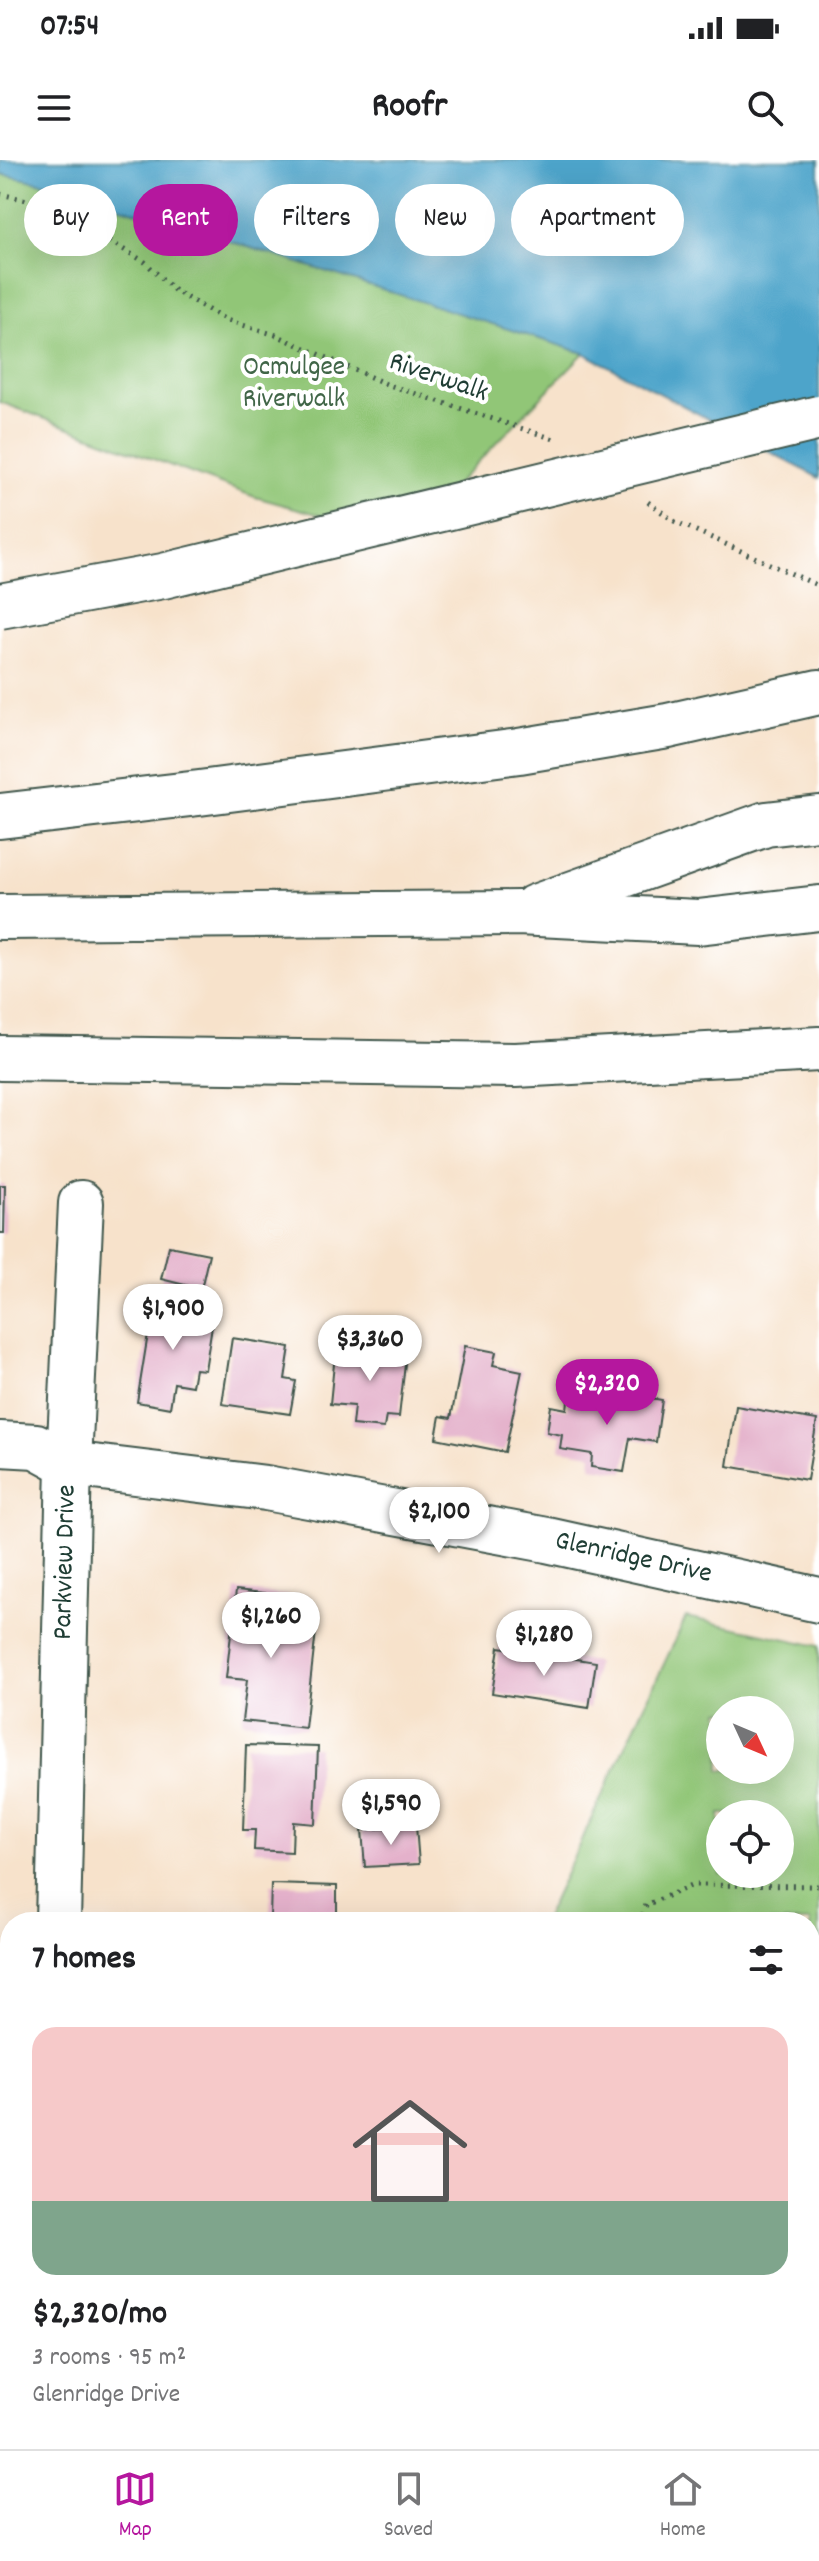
<!DOCTYPE html>
<meta charset="utf-8">
<style>
body{margin:0;font-family:Dekko,sans-serif;background:#f6f6f6;color:#202124;height:100vh;display:flex;flex-direction:column;font-size:30px;white-space:nowrap}
*{box-sizing:border-box;margin:0}
p{font-size:26px;color:#757577}
.icon{flex:none;width:44px;height:44px;fill:none;stroke:currentColor;stroke-width:2;stroke-linecap:round;stroke-linejoin:round}
.map{position:relative;flex:1;overflow:hidden}
.sheet{position:absolute;left:0px;top:1752px;width:820px;height:538px;display:flex;flex-direction:column;background:#fff;border-radius:32px 32px 0 0;box-shadow:0 8px 32px #0002}
.sheet>*{flex:none}
.top-card{position:absolute;left:24px;top:24px;width:772px;height:72px;display:flex;gap:16px}
.needle{width:52px;rotate:134deg}
.tools{position:absolute;left:706px;top:1536px;display:grid;gap:16px}
.tools a{display:grid;place-items:center;width:88px;height:88px;border-radius:50%;background:#fff;box-shadow:0 8px 32px #0002;font-size:40px}
.price{position:absolute;translate:-50% -68px;padding:0 18px;border-radius:28px;background:#fff;color:#222;font-size:26px;line-height:52px;filter:drop-shadow(0 2px 4px #0008)}
.price::after{content:'';position:absolute;left:50%;top:48px;width:24px;height:18px;margin-left:-12px;background:inherit;clip-path:polygon(0 0,100% 0,50% 100%)}
.price.current{background:#b5179e;color:#fff}
ul{padding:0;list-style:none}
li{display:grid;align-content:center;gap:16px;height:424px;padding:0 32px}
li+li{border-top:2px solid #e0e0e0}
li span{display:grid;place-items:center;height:248px;border-radius:24px;color:#555}
li>.icon{margin-inline-start:auto}
span .icon{width:144px;height:144px;fill:#fffc;stroke-width:1}
li b{font-size:34px}
h2{display:flex;justify-content:space-between;align-items:center;height:96px;padding:0 32px;font-size:34px}
.tag{padding:0 28px;border-radius:36px;background:#fff;box-shadow:0 8px 32px #0002;font-size:28px;line-height:72px}
.tag.current{background:#b5179e;color:#fff}
.status{display:flex;justify-content:space-between;align-items:center;height:56px;padding:0 40px;background:#fff;direction:ltr}
.status svg{height:22px;fill:currentColor}
header{display:flex;justify-content:space-between;align-items:center;height:104px;padding:0 32px;background:#fff;font-size:36px;font-weight:700}
.menu{display:flex;justify-content:space-around;align-items:center;height:112px;border-top:2px solid #e0e0e0;background:#fff;font-size:22px;color:#757577}
.menu a{display:grid;justify-items:center;gap:4px}
.menu .current{color:#b5179e}
.map>svg:first-child{display:block}
.green{fill:#91c677;stroke:#588256;stroke-width:2;fill-rule:evenodd}
.water{fill:#4ea4ca;stroke:#36707f;stroke-width:2}
.building{fill:#e4b1cb}
.lines{fill:none;stroke-linecap:round;stroke-linejoin:round}
.minor-casing{stroke:#3f564b;stroke-width:48}
.highway-casing{stroke:#3f564b;stroke-width:48}
.path{stroke:#3f564b;stroke-width:5;stroke-dasharray:2 6;stroke-linecap:butt}
.minor{stroke:#fff;stroke-width:44}
.highway{stroke:#fff;stroke-width:44}
.highway-bridge-casing{stroke:#3f564b;stroke-width:48;stroke-linecap:butt}
.highway-bridge{stroke:#fff;stroke-width:44}
.labels{text-anchor:middle;dominant-baseline:central;stroke-width:8;stroke-linejoin:round;paint-order:stroke}
.park-label{font-size:28px;fill:#416648;stroke:#fff}
.street-label{font-size:28px;fill:#1f3d34;stroke:#fff}
</style>
<div class="status"><b>07:54</b><svg viewBox="0 0 49 12"><path d="M0 12V9h3v3zM5 12V6h3v6zM10 12V3h3v9zM15 12V0h3v12zM26 1h20v11H26zM47 4h2v5h-2z"/></svg></div>
<header><svg class="icon" aria-label="menu" viewBox="0 0 24 24"><path d="M4 6h16M4 12h16M4 18h16"/></svg>Roofr<svg class="icon" aria-label="search" viewBox="0 0 24 24"><circle cx="10" cy="10" r="6"/><path d="M15 15l6 6"/></svg></header>
<div class="map">
<svg width="819" height="2289" viewBox="0 0 819 2289">
<rect width="100%" height="100%" fill="#fff"/>
<filter id="ink" filterUnits="userSpaceOnUse"><feTurbulence type="fractalNoise" baseFrequency=".0125" numOctaves="2"/><feDisplacementMap in="SourceGraphic" scale="16" xChannelSelector="R" yChannelSelector="G"/><feConvolveMatrix kernelMatrix="1 2 1 2 8 2 1 2 1" color-interpolation-filters="sRGB"/></filter>
<filter id="wash" filterUnits="userSpaceOnUse"><feTurbulence type="fractalNoise" baseFrequency=".006" numOctaves="4" result="noise"/><feDisplacementMap in="SourceGraphic" scale="32" xChannelSelector="R" yChannelSelector="G"/><feGaussianBlur stdDeviation="1.8" result="paint"/><feColorMatrix in="noise" values="0 0 0 0 0 0 0 0 0 0 0 0 0 0 0 0 0 1.4 0 .05"/><feComposite in="paint" operator="in"/></filter>
<g filter="url(#wash)">
<rect width="100%" height="100%" fill="#f7e2cb"/>
<!-- green -->
<g class="green">
<path d="M0 14 49 24 584 193 404 378 255 337 0 242Z"/>
<path d="M686 1457 819 1486V1996L810 1991V1762H543ZM720 1550H780V1610H720ZM720 1654H780V1714H720Z"/>
</g>
<!-- water -->
<path class="water" d="M0 0H819V318L584 193 49 24 0 14Z"/>
<g id="blocks">
<!-- building -->
<g class="building">
<path d="M0 1025H5L4 1073H0Z"/>
<path d="M169 1086 209 1094 201 1129 161 1119Z"/>
<path d="M153 1143 214 1153 205 1210 195 1209 192 1226 174 1223 170 1248 137 1242Z"/>
<path d="M232 1178 290 1187 285 1219 296 1221 290 1254 222 1244Z"/>
<path d="M363 1181 407 1186 399 1257 386 1256 384 1268 352 1265 354 1246 330 1244 335 1194 361 1196Z"/>
<path d="M465 1186 496 1192 493 1205 522 1211 505 1292 436 1278 440 1256 451 1258Z"/>
<path d="M605 1230 662 1240 656 1282 630 1278 624 1312 591 1307 592 1294 560 1289 562 1275 547 1272 551 1246 567 1249 568 1241 603 1247Z"/>
<path d="M736 1246 817 1260 807 1320 727 1306Z"/>
<path d="M236 1430 291 1436 287 1468 316 1471 305 1568 242 1561 247 1520 226 1518Z"/>
<path d="M499 1487 596 1502 589 1548 492 1533Z"/>
<path d="M246 1585 318 1587 315 1664 293 1662 292 1692 254 1690 255 1670H243Z"/>
<path d="M416 1666 419 1704 365 1707 362 1670Z"/>
<path d="M271 1724 337 1726V1762H259V1758H270Z"/>
</g>
</g>
</g>
<g filter="url(#ink)">
<use href="#blocks" fill-opacity="0" stroke="#3f564b" stroke-width="2"/>
<g class="lines">
<!-- minor casing -->
<g class="minor-casing">
<g id="minor">
<path id="s1" d="M0 1284 36 1286 69 1304 266 1328 547 1380 819 1440"/>
<path id="s2" d="M58 1762 69 1304 81 1043"/>
<path d="M0 2236 10 2237"/>
<path d="M44 2289 45 2280"/>
</g>
</g>
<!-- highway casing -->
<g class="highway-casing">
<g id="highway">
<path d="M0 656 199 633 519 591 668 566 819 532"/>
<path d="M535 747 766 664 819 658"/>
<path d="M0 757 518 753 698 762 819 748"/>
<path d="M0 898 515 905 819 889"/>
</g>
</g>
<!-- path -->
<g class="path">
<path d="M0 34 27 40 87 68 145 102 175 131 226 160 276 175 386 224 554 279"/>
<path d="M648 342 674 361 819 426"/>
<path d="M640 1762 646 1745 693 1725 819 1726"/>
<path d="M810 2038H819"/>
</g>
<!-- minor -->
<use href="#minor" class="minor"/>
<!-- highway -->
<use href="#highway" class="highway"/>
<!-- highway-bridge casing -->
<g class="highway-bridge-casing">
<path id="highway-bridge" d="M0 446 163 416 819 258"/>
</g>
<!-- highway-bridge -->
<use href="#highway-bridge" class="highway-bridge"/>
</g>
</g>
<g class="labels">
<!-- park labels -->
<g class="park-label">
<text x="294" y="209">Ocmulgee<tspan x="294" dy="32">Riverwalk</tspan></text>
</g>
<!-- street labels -->
<g class="street-label">
<text transform="translate(438 219) rotate(19)">Riverwalk</text>
<text stroke="none"><textPath href="#s1" startOffset="646">Glenridge Drive</textPath></text>
<text stroke="none"><textPath href="#s2" startOffset="360">Parkview Drive</textPath></text>
</g>
</g>
</svg>
<div class="tools">
<a><svg class="needle" viewBox="-14 -14 28 28"><path d="M0-13l5 13h-10z" fill="#e53935"/><path d="M0 13l5-13h-10z" fill="#757577"/></svg></a>
<a><svg class="icon" aria-label="locate" viewBox="0 0 24 24"><circle cx="12" cy="12" r="6"/><path d="M12 2v4M12 18v4M2 12h4M18 12h4"/></svg></a>
</div>
<b class="price" style="left:173px;top:1192px">$1,900</b>
<b class="price" style="left:370px;top:1223px">$3,360</b>
<b class="price current" style="left:607px;top:1267px">$2,320</b>
<b class="price" style="left:439px;top:1395px">$2,100</b>
<b class="price" style="left:271px;top:1500px">$1,260</b>
<b class="price" style="left:544px;top:1518px">$1,280</b>
<b class="price" style="left:391px;top:1687px">$1,590</b>
<div class="top-card">
<a class="tag">Buy</a>
<a class="tag current">Rent</a>
<a class="tag">Filters</a>
<a class="tag">New</a>
<a class="tag">Apartment</a>
</div>
<section class="sheet">
<h2>7 homes<svg class="icon" aria-label="filters" viewBox="0 0 24 24"><path d="M4 7h16M4 17h16"/><circle cx="9" cy="7" r="2"/><circle cx="15" cy="17" r="2"/></svg></h2>
<ul>
<li><span style="background:linear-gradient(#f6c9c9 70%,#7fa58c 0)"><svg class="icon" aria-label="home" viewBox="0 0 24 24"><path d="M3 11l9-7 9 7M6 9v11h12V9"/></svg></span><div><b>$2,320/mo</b><p>3 rooms · 95 m²</p><p>Glenridge Drive</p></div></li>
</ul>
</section>
</div>
<nav class="menu">
<a class="current"><svg class="icon" aria-label="map" viewBox="0 0 24 24"><path d="M3 6l6-2 6 2 6-2v14l-6 2-6-2-6 2zM9 4v14M15 6v14"/></svg>Map</a>
<a><svg class="icon" aria-label="saved" viewBox="0 0 24 24"><path d="M7 4h10v16l-5-4-5 4z"/></svg>Saved</a>
<a><svg class="icon" aria-label="home" viewBox="0 0 24 24"><path d="M3 11l9-7 9 7M6 9v11h12V9"/></svg>Home</a>
</nav>
